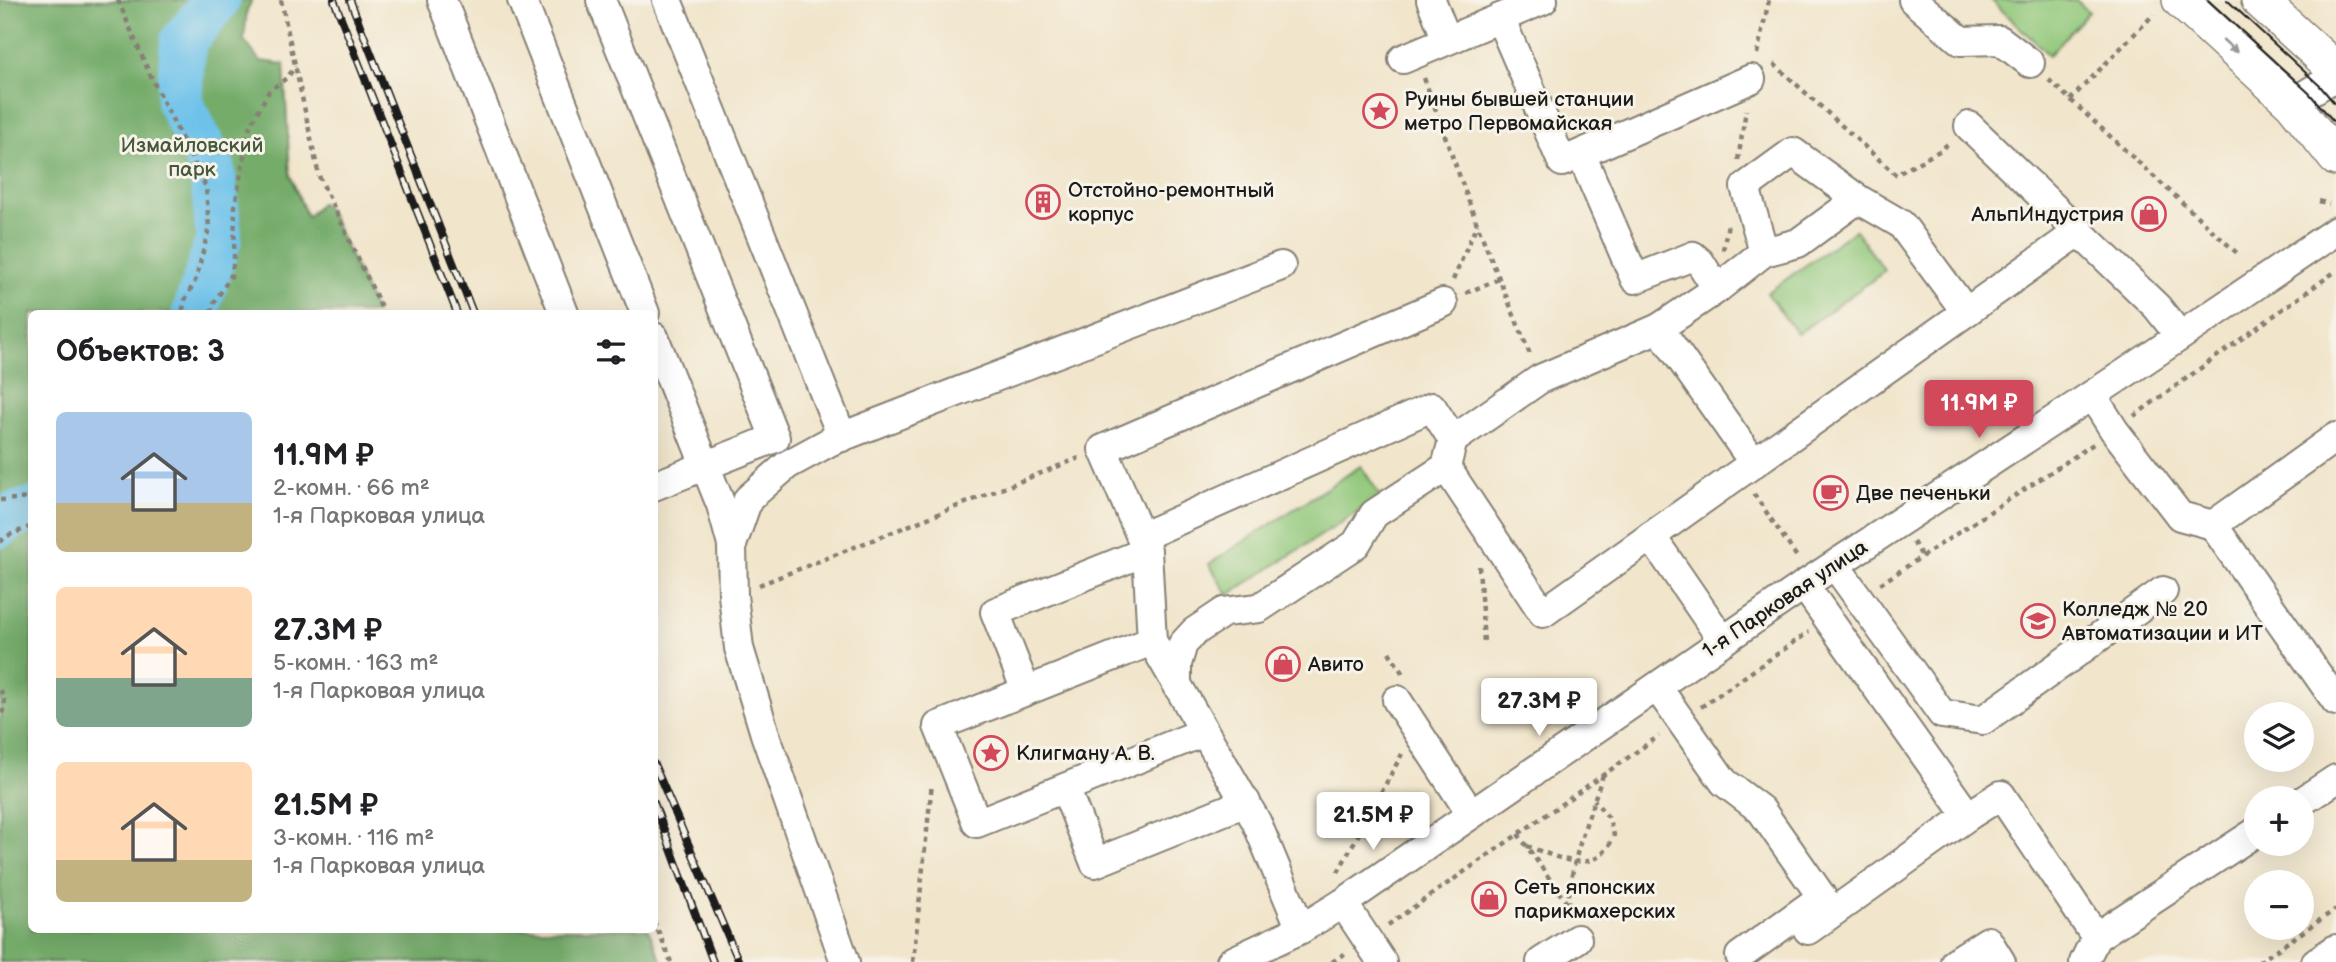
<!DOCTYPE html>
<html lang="ru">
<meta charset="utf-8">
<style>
body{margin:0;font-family:"Balsamiq Sans",sans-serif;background:#f6f6f6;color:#202124;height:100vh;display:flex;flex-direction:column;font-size:26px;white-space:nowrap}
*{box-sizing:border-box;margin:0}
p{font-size:23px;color:#757577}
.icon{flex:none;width:38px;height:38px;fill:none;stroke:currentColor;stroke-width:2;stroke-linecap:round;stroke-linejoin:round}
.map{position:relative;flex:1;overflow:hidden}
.sheet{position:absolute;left:28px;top:310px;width:630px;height:623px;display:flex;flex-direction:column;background:#fff;border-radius:10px;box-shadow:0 7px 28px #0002}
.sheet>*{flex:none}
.tools{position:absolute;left:2244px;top:702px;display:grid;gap:14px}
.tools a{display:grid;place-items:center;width:70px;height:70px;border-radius:50%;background:#fff;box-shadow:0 7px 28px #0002;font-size:35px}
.price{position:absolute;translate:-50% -60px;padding:0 16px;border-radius:7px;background:#fff;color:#222;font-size:23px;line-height:46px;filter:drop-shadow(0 2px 4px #0008)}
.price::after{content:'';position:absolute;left:50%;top:42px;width:21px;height:16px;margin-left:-10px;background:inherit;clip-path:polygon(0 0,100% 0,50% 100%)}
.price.selected{background:#d1495b;color:#fff}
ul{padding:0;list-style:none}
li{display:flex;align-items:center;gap:21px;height:175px;padding:0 28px}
li span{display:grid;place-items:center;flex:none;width:196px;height:140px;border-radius:10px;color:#555}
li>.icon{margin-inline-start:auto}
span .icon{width:84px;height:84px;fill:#fffc;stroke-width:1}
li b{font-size:30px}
h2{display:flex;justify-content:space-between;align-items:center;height:84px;padding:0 28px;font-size:30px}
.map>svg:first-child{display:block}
.green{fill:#92c87b;stroke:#57724c;stroke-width:2}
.forest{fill:#75ac6b;stroke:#486444;stroke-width:2}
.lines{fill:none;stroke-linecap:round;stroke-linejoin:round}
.river{stroke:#6ec2ea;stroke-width:46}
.minor-casing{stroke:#868074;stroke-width:32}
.major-casing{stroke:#868074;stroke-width:38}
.path{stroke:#868074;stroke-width:4.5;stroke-dasharray:5 5;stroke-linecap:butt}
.minor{stroke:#fff;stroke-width:28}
.major{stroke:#fff;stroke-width:35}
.tram{stroke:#1c1c1c;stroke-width:2}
.rail-casing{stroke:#1c1c1c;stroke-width:8}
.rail{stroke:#f7f3e8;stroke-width:5;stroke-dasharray:16;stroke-linecap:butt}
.oneway{fill:#999}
.labels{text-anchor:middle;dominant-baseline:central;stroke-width:6;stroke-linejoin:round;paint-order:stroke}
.poi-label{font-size:21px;fill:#1c1c1c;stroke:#f7f3e8;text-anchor:start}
.park-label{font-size:21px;fill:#45583d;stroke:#f7f3e8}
.street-label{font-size:21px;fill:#1c1c1c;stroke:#f7f3e8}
</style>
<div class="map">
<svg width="2336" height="962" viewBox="0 0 2336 962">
<rect width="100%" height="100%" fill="#f7f3e8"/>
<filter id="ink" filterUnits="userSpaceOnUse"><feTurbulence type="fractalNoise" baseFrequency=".0143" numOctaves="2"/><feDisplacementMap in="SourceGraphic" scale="14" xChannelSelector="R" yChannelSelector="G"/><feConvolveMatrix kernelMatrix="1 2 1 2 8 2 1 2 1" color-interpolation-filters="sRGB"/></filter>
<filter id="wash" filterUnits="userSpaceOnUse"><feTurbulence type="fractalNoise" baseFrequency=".00686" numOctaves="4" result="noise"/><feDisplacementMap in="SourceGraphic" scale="28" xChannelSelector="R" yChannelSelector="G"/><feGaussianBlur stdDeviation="1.57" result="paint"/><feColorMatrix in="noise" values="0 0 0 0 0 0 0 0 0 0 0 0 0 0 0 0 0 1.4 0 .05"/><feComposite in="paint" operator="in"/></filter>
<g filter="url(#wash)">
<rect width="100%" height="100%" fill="#f1e5cb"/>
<!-- green -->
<g class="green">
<path d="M1991 0H2076L2089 12 2049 55Z"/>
<path d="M1855 230 1885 271 1797 334 1767 293Z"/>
<path d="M1361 466 1381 497 1228 595 1209 564Z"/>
</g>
<!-- forest -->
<path class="forest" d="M0 0H252L247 10 244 40 260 61 284 64 290 175 307 217 321 203 329 210 376 313H32V929H648L662 962H0Z"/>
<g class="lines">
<!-- river -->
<g class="river">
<path d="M195 313 219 238 212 167 179 101 183 41 217 0"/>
<path d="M0 525 13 515 32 510"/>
</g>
</g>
</g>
<g filter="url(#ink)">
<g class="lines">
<!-- minor casing -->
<g class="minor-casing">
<g id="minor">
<path d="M442 0 564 313"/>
<path d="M522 0 645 313"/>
<path d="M601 0 775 438 654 486"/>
<path d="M667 0 842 437"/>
<path d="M1431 0 1447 40"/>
<path d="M1913 0 1961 41 2000 40 2030 63"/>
<path d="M1500 18 1562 162 1751 79"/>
<path d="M1403 59 1543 0"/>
<path d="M2292 103 2336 76"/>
<path d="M1969 126 2157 307 2180 336"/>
<path d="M1581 154 1635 279 1693 256 1700 262 1717 289 1659 328"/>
<path d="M1764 252 1798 243 1858 199 1901 224 1966 312"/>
<path d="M1717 289 1764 252 1745 187 1793 152 1858 199"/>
<path d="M654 337 721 505 732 545 733 595 739 648 765 734 845 962"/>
<path d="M2092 395 2114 430 2180 516 2213 525 2336 701"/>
<path d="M1754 463 2080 231"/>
<path d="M2213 525 2336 437"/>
<path d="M1651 536 1723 641"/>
<path d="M1141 537 1432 407 1453 440"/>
<path d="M732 545 748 499 787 465 831 441 1281 266"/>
<path d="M1835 565 1942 714 1983 720 2163 591"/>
<path d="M1804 585 1968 816 2001 795 2096 937"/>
<path d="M1152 641 938 726 977 823 1204 732"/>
<path d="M1177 686V664L1183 644 1194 632 1224 612 1259 608 1356 544 1374 514 1446 467 1453 440 1540 379 1659 328 1754 463 1543 613 1446 467"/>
<path d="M1657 687 1724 782 1761 810 1822 897 1740 956"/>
<path d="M1026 691 995 612 1147 551"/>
<path d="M1397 700 1471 814"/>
<path d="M1065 788 1095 863 1246 802"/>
<path d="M2301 802 2336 779"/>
<path d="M1343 903 1382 962"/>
<path d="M1301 929 1256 821 1152 641 1147 551 1103 449 1443 303"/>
<path d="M1808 930 1968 816"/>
<path d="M1231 962 1301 929 1343 903 1804 585 2133 368 2336 231"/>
<path d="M1541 962 1577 939"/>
<path d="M1955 962 1988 941 2001 962"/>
<path d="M2084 962 2096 937 2256 832"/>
<path d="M2316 962 2336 949"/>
</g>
</g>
<!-- major casing -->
<g class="major-casing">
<g id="major">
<path d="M2180 0 2292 103 2336 158"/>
<path d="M2259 0 2336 70"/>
</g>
</g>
<!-- path -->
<g class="path">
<path d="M118 0 150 75 206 187 209 228 196 279 185 300 182 313"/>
<path d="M281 0 319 176 384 313"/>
<path d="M1757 54 1769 0"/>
<path d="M1774 64 1896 175 1941 150 1951 141"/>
<path d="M1424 78 1477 224 1531 357"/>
<path d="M2049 80 2238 254"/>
<path d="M2070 100 2154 14"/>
<path d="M1738 160 1746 110"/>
<path d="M2319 201 2329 204"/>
<path d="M1723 250 1728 224"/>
<path d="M1453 280 1477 224"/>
<path d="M1466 293 1499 279"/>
<path d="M211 313 212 306 231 276 234 259 235 205 250 126 269 91 288 77 295 66"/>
<path d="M2134 416 2336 271"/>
<path d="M1754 494 1797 557"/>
<path d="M0 500 32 498"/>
<path d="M0 542 7 536 32 526"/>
<path d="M1913 542 1922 556"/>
<path d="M1479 566 1484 643"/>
<path d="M1880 584 2095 443"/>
<path d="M759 585 1079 458"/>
<path d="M1389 652 1403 674"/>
<path d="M0 690C7 700 5 707 0 717"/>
<path d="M1701 707 1809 632"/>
<path d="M1518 834 1566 902"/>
<path d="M1527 846C1560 858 1597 879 1614 835L1608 817 1594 800"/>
<path d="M1338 872 1402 754"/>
<path d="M1570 915C1562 884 1592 807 1603 775"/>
<path d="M654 921 671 962"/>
<path d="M1388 925 1659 736"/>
<path d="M913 962 932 783"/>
<path d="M1332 962 1346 953"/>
<path d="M2259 962 2336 909"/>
</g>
<!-- minor -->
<use href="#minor" class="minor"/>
<!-- major -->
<use href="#major" class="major"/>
<!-- tram -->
<g class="tram">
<path d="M2208 0 2309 93 2336 124"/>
<path d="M2227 0 2320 86 2336 105"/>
</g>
<!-- rail casing -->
<g class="rail-casing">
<g id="rail">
<path d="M334 0 457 313"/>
<path d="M350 0 473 313"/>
<path d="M654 764 739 962"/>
<path d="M654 803 713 962"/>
</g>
</g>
<!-- rail -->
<use href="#rail" class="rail"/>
</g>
<!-- one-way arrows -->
<defs><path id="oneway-solid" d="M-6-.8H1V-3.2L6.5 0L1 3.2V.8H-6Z" transform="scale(1.75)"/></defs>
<use class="oneway" href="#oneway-solid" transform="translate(2230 46) rotate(42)"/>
</g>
<!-- icons -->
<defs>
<g id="sight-ring" transform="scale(1.75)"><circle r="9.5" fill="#f7f3e8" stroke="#d1495b" stroke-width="1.5"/><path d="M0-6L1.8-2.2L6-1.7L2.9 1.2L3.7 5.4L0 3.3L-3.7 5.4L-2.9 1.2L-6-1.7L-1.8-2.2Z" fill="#d1495b"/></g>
<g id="building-ring" transform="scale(1.75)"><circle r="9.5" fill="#f7f3e8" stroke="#d1495b" stroke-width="1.5"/><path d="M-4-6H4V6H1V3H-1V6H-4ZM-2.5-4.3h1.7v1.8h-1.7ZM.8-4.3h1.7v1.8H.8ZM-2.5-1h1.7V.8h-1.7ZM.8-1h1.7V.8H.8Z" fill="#d1495b"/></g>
<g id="shop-ring" transform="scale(1.75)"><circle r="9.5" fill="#f7f3e8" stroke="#d1495b" stroke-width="1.5"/><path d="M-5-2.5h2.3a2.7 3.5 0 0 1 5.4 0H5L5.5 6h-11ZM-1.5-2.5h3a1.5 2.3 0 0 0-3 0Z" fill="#d1495b"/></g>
<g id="cafe-ring" transform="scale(1.75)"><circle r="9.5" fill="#f7f3e8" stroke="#d1495b" stroke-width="1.5"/><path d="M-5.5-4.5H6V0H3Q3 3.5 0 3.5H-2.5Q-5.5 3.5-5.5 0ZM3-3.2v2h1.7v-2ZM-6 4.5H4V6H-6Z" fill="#d1495b"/></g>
<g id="university-ring" transform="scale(1.75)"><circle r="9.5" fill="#f7f3e8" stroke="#d1495b" stroke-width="1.5"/><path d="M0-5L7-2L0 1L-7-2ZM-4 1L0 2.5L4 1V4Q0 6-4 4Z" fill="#d1495b"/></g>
</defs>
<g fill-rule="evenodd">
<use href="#sight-ring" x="1380" y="111"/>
<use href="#building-ring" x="1043" y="202"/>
<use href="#shop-ring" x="2149" y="214"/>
<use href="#cafe-ring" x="1831" y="493"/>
<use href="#university-ring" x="2038" y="621"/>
<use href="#shop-ring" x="1283" y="664"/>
<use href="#sight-ring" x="991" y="753"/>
<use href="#shop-ring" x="1489" y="899"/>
</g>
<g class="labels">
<!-- poi labels -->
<g class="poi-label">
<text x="1404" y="99">Руины бывшей станции<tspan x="1404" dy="24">метро Первомайская</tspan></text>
<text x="1068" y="190">Отстойно-ремонтный<tspan x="1068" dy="24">корпус</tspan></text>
<text x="2124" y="214" text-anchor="end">АльпИндустрия</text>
<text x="1856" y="493">Две печеньки</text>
<text x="2062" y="609">Колледж № 20<tspan x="2062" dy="24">Автоматизации и ИТ</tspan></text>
<text x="1308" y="664">Авито</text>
<text x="1016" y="753">Клигману А. В.</text>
<text x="1514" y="887">Сеть японских<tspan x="1514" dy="24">парикмахерских</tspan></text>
</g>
<!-- park labels -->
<g class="park-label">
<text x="192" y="145">Измайловский<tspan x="192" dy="24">парк</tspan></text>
</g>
<!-- street labels -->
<g class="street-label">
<text transform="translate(1785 599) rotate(-34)">1-я Парковая улица</text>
</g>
</g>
</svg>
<div class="tools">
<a><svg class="icon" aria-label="layers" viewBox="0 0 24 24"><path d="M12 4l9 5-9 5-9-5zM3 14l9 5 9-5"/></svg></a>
<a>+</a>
<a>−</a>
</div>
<b class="price selected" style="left:1979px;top:440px">11.9M ₽</b>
<b class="price" style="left:1539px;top:738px">27.3M ₽</b>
<b class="price" style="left:1373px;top:852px">21.5M ₽</b>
<section class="sheet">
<h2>Объектов: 3<svg class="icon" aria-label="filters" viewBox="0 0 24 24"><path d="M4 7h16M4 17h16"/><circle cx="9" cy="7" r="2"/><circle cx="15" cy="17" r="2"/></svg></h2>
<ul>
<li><span style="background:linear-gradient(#a9c7e8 65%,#c2b280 0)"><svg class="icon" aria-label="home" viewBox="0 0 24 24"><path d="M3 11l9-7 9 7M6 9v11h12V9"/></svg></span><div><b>11.9M ₽</b><p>2-комн. · 66 m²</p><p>1-я Парковая улица</p></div></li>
<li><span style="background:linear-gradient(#ffd9b3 65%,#7fa58c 0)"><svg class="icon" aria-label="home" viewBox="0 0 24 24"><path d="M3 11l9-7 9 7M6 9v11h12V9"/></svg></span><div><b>27.3M ₽</b><p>5-комн. · 163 m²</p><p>1-я Парковая улица</p></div></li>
<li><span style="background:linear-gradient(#ffd9b3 70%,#c2b280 0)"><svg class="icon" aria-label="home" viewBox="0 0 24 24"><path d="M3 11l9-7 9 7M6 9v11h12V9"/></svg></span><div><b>21.5M ₽</b><p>3-комн. · 116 m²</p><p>1-я Парковая улица</p></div></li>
</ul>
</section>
</div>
